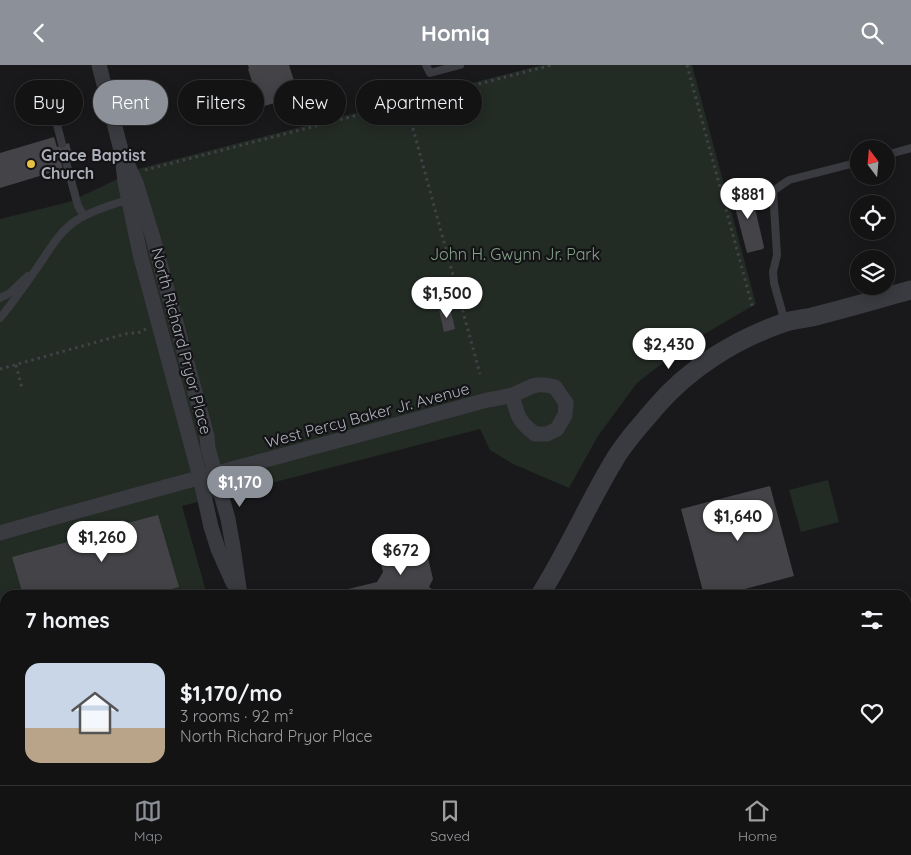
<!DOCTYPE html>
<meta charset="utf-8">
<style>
body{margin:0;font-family:Quicksand,sans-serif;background:#1c1c1d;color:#f1f3f6;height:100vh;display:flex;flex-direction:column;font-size:19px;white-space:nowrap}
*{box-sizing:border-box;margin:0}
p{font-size:16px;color:#9d9ea0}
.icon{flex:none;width:28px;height:28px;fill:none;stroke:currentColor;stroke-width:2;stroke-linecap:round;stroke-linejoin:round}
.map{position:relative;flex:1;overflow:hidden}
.sheet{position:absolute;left:0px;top:525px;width:911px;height:195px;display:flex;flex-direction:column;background:#131314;border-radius:15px 15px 0 0;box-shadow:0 2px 12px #0003,0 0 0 1px #323234}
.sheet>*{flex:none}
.guide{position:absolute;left:15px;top:15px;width:500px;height:45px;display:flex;gap:10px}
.needle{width:32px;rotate:344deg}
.fabs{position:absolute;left:850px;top:75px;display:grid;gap:10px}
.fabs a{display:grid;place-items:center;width:45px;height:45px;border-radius:50%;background:#131314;box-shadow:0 2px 12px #0003,0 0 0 1px #323234;font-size:25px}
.price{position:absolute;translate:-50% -42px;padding:0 11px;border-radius:18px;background:#fff;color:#222;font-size:16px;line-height:32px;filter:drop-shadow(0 1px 2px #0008)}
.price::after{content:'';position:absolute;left:50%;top:30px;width:15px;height:11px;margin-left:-8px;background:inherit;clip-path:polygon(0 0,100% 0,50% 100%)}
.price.active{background:#8c9099;color:#fff}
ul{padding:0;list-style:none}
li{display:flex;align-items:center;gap:15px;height:125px;padding:0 25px}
li span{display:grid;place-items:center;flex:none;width:140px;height:100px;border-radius:15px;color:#555}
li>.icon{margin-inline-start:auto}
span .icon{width:60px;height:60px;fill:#fffc;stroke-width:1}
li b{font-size:21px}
h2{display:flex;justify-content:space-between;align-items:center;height:60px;padding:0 25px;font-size:21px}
.pill{padding:0 18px;border-radius:22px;background:#131314;box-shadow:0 2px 12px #0003,0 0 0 1px #323234;font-size:18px;line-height:45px}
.pill.active{background:#8c9099;color:#fff}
header{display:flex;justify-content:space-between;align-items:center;height:65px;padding:0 25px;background:#8c9099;color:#fff;font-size:22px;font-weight:700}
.tab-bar{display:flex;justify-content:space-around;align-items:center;height:70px;border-top:1px solid #323234;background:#131314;font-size:14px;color:#9d9ea0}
.tab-bar a{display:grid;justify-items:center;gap:2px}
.tab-bar .active{color:#8c9099}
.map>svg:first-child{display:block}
.green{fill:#232b25}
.building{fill:#444448}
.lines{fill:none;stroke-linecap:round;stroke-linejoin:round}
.path{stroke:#404247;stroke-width:3;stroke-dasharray:2.5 4;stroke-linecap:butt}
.service{stroke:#3a3b40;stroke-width:8}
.minor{stroke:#3a3b40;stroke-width:15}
.tertiary{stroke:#3a3b40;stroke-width:19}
.poi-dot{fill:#e7c045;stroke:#141416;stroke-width:2}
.labels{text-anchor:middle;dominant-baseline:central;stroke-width:4.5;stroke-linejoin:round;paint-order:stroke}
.poi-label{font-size:16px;font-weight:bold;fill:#acafba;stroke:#141416;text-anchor:start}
.park-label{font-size:16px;fill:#85a38a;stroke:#141416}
.street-label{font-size:16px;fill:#acafba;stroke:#141416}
</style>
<header><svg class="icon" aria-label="back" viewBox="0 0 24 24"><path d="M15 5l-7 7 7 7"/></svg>Homiq<svg class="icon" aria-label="search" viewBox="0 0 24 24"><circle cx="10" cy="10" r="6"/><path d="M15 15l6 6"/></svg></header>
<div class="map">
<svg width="911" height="720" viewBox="0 0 911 720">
<rect width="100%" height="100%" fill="#19191b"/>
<!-- green -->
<g class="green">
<path d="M542 0H692L756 239 687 279 637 318 598 371 569 423 513 399 490 385 480 364 182 441 207 530H5V715H48L49 720H0V154L69 137 141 103Z"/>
<path d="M828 415 839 457 801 467 789 425Z"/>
</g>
<!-- building -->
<g class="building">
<path d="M248 0H289L294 16H295L298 24H296L298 32 260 42 258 36H256L253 26H255L248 4H249Z"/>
<path d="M54 72 57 82 69 78 72 90 60 93 63 104 0 123V88Z"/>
<path d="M748 123 751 126 764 182 763 184 747 188 731 127Z"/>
<path d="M450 242 455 264 444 267 439 245Z"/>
<path d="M770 421 794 511 722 530H704L681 444Z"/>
<path d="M158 450 179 522 150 530H23L12 492 71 476 70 469 80 466 81 467 123 455 124 459Z"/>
<path d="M425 480 433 514 429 522 435 526 436 530H345L344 525 377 517 383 507 379 492Z"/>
<path d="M911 653V720H775L773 715H906V654Z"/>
<path d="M638 715H696L697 720H639Z"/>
</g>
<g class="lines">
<!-- path -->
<g class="path">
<path d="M687 0 753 244"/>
<path d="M406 38 480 309"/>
<path d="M145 105 552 0"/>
<path d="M16 300 22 323"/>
<path d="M0 304 129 268H138L146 264"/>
<path d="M77 466 83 464"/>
</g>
<!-- service -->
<g class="service">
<path d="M426 0 430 8 460 0"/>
<path d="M54 48 62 79"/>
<path d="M886 90 911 83"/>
<path d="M65 93 78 141 84 151"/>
<path d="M0 233 10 228 28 211"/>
<path d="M0 253C15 235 28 216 41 197 51 182 61 165 77 155 93 145 113 139 131 134"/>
<path d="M785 257 774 218 773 207 777 190 773 126 789 115 859 97"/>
</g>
<!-- minor -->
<g class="minor">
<path d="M99 0 121 85 136 118 153 173 207 371 208 383 228 454 233 482 240 530"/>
<path d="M123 99 125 117 140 189 200 412 211 462 218 484 233 518"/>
<path d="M0 468C162 421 325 380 487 335 495 334 504 332 512 330 532 323 532 316 555 322L566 338 565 350 557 364 547 369H535C517 355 518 351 512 330"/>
<path d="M289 715 290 720"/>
</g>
<!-- tertiary -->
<g class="tertiary">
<path d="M540 530C568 486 588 438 615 394 626 375 641 360 655 343 688 304 734 275 783 258 792 255 802 254 812 252 845 244 878 234 911 225"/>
<path d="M170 720 188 715"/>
</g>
</g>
<!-- markers -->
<circle class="poi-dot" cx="31" cy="99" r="5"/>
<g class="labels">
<!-- poi labels -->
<g class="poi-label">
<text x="41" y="90">Grace Baptist<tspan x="41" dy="18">Church</tspan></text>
</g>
<!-- park labels -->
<g class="park-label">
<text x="515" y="189">John H. Gwynn Jr. Park</text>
</g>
<!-- street labels -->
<g class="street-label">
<text transform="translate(182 276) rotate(75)">North Richard Pryor Place</text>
<text transform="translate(367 350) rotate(-15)">West Percy Baker Jr. Avenue</text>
</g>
</g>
</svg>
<div class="fabs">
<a><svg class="needle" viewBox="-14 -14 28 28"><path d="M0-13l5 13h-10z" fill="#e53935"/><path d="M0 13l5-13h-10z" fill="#9d9ea0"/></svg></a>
<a><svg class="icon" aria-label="locate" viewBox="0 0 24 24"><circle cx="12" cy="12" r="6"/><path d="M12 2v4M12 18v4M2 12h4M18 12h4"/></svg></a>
<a><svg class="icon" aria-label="layers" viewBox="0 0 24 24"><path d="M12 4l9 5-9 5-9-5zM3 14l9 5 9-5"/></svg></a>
</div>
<b class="price" style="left:748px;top:155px">$881</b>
<b class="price" style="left:447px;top:254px">$1,500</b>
<b class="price" style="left:669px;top:305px">$2,430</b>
<b class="price active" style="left:240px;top:443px">$1,170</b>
<b class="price" style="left:738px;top:477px">$1,640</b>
<b class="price" style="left:102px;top:498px">$1,260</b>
<b class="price" style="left:401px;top:511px">$672</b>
<div class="guide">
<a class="pill">Buy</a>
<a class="pill active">Rent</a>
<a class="pill">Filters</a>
<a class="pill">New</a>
<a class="pill">Apartment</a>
</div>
<section class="sheet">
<h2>7 homes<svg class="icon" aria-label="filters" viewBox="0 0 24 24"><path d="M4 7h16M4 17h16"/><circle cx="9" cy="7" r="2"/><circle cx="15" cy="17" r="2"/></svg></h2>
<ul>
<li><span style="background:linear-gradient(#c9d6e8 65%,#b9a48a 0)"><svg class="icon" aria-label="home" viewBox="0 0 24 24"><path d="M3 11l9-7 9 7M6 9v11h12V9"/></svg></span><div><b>$1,170/mo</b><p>3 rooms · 92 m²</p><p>North Richard Pryor Place</p></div><svg class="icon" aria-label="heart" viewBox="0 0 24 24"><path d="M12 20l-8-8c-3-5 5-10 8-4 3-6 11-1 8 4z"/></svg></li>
</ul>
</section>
</div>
<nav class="tab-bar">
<a class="active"><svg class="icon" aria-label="map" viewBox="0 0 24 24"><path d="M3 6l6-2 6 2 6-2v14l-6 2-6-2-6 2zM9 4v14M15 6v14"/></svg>Map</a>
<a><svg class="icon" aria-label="saved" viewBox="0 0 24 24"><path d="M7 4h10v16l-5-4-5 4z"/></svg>Saved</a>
<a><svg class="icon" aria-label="home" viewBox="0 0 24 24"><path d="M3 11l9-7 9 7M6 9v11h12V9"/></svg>Home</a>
</nav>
